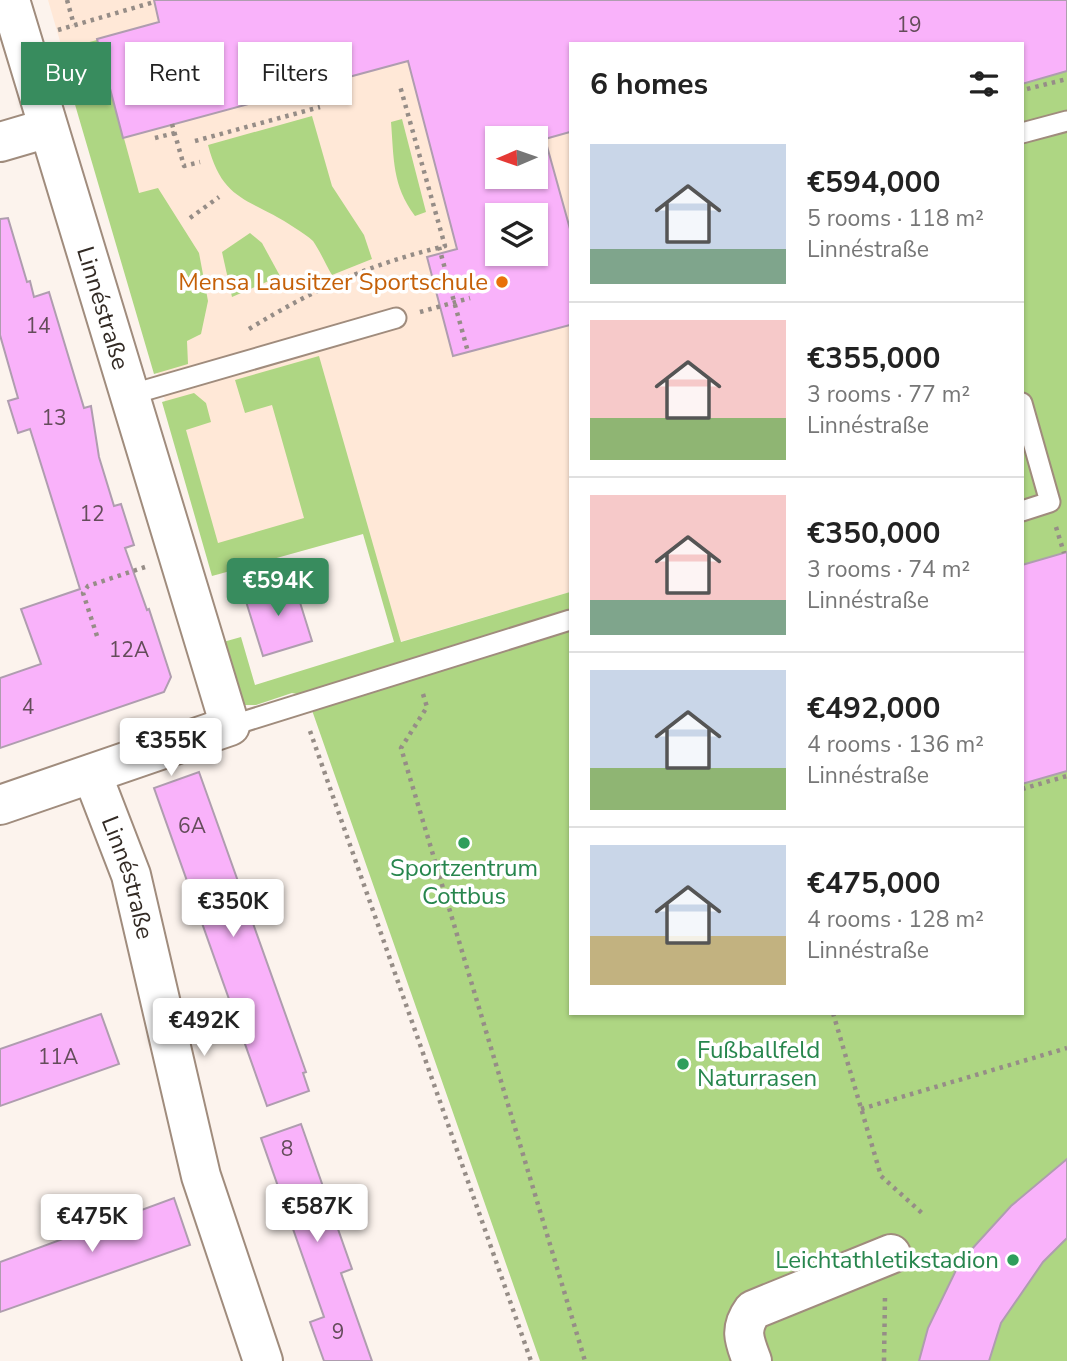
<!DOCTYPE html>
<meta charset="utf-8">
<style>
body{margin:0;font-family:"Nunito Sans",sans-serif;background:#f6f6f6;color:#222;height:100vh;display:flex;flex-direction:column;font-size:26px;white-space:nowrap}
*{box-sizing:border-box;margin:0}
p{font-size:23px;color:#767676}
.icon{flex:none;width:38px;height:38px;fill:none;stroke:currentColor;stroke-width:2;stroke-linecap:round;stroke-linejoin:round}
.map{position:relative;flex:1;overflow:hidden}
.details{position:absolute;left:569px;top:42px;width:455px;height:973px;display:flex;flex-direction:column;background:#fff;border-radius:0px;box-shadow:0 2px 5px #0004}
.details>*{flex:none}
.guide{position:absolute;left:21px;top:42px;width:443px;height:63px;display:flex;gap:14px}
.needle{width:46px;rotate:268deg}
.buttons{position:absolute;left:485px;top:126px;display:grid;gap:14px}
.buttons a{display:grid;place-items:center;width:63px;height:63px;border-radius:0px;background:#fff;box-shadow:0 2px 5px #0004;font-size:35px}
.price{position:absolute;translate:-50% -60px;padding:0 16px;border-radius:7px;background:#fff;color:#222;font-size:23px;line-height:46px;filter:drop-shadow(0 2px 4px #0008)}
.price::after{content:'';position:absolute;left:50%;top:42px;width:21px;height:16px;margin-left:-10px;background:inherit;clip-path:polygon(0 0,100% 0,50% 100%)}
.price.on{background:#388c5e;color:#fff}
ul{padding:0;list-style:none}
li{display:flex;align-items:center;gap:21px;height:175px;padding:0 21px}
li+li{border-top:2px solid #e0e0e0}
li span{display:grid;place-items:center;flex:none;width:196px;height:140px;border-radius:0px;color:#555}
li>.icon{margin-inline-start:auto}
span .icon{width:84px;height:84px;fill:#fffc;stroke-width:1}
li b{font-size:30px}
h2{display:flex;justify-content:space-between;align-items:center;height:84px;padding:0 21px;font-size:30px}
.pill{padding:0 24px;border-radius:0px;background:#fff;box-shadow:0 2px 5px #0004;font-size:24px;line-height:63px}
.pill.on{background:#388c5e;color:#fff}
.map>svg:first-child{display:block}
.built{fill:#ffe8d7;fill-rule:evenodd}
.green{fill:#aed683}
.building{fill:#f9b2fa;stroke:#af9daf;stroke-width:2;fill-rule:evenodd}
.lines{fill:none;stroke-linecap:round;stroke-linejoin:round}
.lane-casing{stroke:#a08c7d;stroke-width:23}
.street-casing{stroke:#a08c7d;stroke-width:42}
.path{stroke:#968d87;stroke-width:4.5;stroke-dasharray:3.5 5;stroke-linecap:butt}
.lane{stroke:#fff;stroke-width:19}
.street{stroke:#fff;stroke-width:38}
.food-dot{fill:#e8710a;stroke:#fff;stroke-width:2.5}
.leisure-dot{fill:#2e9e5b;stroke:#fff;stroke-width:2.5}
.labels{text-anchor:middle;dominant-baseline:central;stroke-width:7;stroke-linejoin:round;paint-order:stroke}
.number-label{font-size:21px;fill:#644c5a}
.food-label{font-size:24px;fill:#c56008;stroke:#fff;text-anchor:end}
.street-label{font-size:24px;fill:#322a24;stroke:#fff}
.leisure-label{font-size:24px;fill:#27864d;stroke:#fff}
</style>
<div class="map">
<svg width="1067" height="1361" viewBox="0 0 1067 1361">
<rect width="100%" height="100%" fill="#fcf3ed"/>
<!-- built -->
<path class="built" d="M48 0H714L570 44V592L396 643 364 533 216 575ZM497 138H536V177H497ZM497 215H536V254H497Z"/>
<!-- green -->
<g class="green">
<path d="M1067 0V1361H540L307 696 292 693 256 705H243L216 644 241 637 255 685 394 642 363 534 212 576 162 402 194 393 206 403 211 422 186 430 218 543 304 518 272 405 245 413 235 380 319 356 401 642 570 592V1013H1022V44Z"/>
<path d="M97 40 139 193 158 188 199 253 208 301 201 334 187 341 188 364 154 374 59 50Z"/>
<path d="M312 116 332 186 364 235 372 259 332 275C326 265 320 251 313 241 308 236 301 232 295 228 252 198 223 204 208 145Z"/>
<path d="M402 119 426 212 415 216C392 185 394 159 391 122Z"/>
<path d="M250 233 262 243 280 276 232 297 222 252Z"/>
</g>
<!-- building -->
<g class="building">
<path d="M154 0H1067V71L1022 84V44H570V132L545 139 570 229V325L453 356 427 257 457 249 408 61 123 138 97 39 159 22ZM497 138H536V177H497ZM497 215H536V254H497Z"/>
<path d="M8 218 27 282 30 281 34 297 49 292 84 408 91 406 99 457 114 506 121 504 134 545 125 548 147 610 149 609 171 677 164 692 0 748V678L41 664 21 609 80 589 30 429 18 433 8 401 18 398 0 335V219Z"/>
<path d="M1067 552V771L1022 784V565Z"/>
<path d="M293 580 312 641 263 656 244 595Z"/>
<path d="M199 772 306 1072 303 1073 309 1091 267 1106 154 788Z"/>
<path d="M101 1014 119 1064 0 1106V1049Z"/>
<path d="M301 1124 352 1269 341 1273 372 1361H324L310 1322 324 1317 261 1138Z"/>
<path d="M1067 1159V1238L1043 1262 1001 1323 989 1361H919L928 1328 960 1262 1011 1206Z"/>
<path d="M174 1198 190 1245 0 1312V1262Z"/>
</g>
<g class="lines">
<!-- lane casing -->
<g class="lane-casing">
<g id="lane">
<path d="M1022 133 1067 121"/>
<path d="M129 395 396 318"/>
<path d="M1022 403 1050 502 1022 511"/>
<path d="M230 726 570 620"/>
</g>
</g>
<!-- street casing -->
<g class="street-casing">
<g id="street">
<path d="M0 142 48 128"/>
<path id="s1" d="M92 774 131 875 201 1176 263 1361"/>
<path d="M0 805 230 726 10 0"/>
<path d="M752 1361C744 1340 739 1329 753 1310L891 1254"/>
</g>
</g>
<!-- path -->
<g class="path">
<path d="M67 0 74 25"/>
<path d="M58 30 154 2"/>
<path d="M341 79 347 99"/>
<path d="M1027 89 1067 79"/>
<path d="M172 124 184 166 200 162"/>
<path d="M155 138 175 133"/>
<path d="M195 141 320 107"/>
<path d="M190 218 219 197"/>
<path d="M439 247 468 352"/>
<path d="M420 312 470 298"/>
<path d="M249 329C316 288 368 265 445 246L400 86"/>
<path d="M1056 527 1064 553"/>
<path d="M97 636 83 593 88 586 145 567"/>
<path d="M423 694 427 707 401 748 585 1361"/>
<path d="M310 731 531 1361"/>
<path d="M1022 789 1067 776"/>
<path d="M833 1013 881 1176 923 1214"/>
<path d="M861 1109 1067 1048"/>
<path d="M884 1361 885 1296"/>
</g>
<!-- lane -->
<use href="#lane" class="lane"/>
<!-- street -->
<use href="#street" class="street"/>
</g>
<!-- markers -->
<circle class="food-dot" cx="502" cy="282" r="7"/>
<g class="leisure-dot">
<circle cx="464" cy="843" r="7"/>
<circle cx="683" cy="1064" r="7"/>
<circle cx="1013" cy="1260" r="7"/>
</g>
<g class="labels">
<!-- number labels -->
<g class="number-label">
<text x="909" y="25">19</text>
<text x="38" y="326">14</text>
<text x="54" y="418">13</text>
<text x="92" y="514">12</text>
<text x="129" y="650">12A</text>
<text x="28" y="707">4</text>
<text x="192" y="826">6A</text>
<text x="58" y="1057">11A</text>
<text x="287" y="1149">8</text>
<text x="338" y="1332">9</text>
</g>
<!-- food labels -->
<g class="food-label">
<text x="488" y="282">Mensa Lausitzer Sportschule</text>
</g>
<!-- street labels -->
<g class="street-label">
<text transform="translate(103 308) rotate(73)">Linnéstraße</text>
<text stroke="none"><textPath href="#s1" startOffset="110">Linnéstraße</textPath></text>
</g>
<!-- leisure labels -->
<g class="leisure-label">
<text x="464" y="868">Sportzentrum<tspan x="464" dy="28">Cottbus</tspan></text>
<text x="697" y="1050" text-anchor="start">Fußballfeld<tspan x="697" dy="28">Naturrasen</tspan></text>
<text x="999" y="1260" text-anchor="end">Leichtathletikstadion</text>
</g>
</g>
</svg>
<div class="buttons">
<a><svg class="needle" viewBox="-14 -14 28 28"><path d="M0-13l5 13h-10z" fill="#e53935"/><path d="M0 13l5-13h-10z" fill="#767676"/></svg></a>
<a><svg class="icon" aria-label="layers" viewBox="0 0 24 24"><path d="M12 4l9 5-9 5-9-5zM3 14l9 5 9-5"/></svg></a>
</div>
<b class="price on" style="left:278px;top:618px">€594K</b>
<b class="price" style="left:171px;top:778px">€355K</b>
<b class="price" style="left:233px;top:939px">€350K</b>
<b class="price" style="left:204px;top:1058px">€492K</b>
<b class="price" style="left:317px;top:1244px">€587K</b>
<b class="price" style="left:92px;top:1254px">€475K</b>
<div class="guide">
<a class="pill on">Buy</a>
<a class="pill">Rent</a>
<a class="pill">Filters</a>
</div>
<section class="details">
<h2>6 homes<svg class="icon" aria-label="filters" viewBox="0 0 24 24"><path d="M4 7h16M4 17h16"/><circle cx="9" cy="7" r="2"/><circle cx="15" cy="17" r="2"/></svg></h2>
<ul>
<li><span style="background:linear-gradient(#c9d6e8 75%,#7fa58c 0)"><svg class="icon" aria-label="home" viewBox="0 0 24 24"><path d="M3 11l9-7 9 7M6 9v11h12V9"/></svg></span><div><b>€594,000</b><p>5 rooms · 118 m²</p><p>Linnéstraße</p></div></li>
<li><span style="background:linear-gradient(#f6c9c9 70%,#8fb573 0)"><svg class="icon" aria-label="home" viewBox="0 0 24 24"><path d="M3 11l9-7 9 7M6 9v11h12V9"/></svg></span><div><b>€355,000</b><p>3 rooms · 77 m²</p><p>Linnéstraße</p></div></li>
<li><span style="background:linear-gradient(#f6c9c9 75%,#7fa58c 0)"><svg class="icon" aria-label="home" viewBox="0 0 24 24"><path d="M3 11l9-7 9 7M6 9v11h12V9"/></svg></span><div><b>€350,000</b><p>3 rooms · 74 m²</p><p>Linnéstraße</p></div></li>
<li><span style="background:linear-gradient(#c9d6e8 70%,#8fb573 0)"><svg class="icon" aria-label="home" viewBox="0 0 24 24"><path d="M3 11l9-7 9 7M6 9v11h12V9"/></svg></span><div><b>€492,000</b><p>4 rooms · 136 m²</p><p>Linnéstraße</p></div></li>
<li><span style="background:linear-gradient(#c9d6e8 65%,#c2b280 0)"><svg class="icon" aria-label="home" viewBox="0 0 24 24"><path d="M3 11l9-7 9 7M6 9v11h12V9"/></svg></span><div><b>€475,000</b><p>4 rooms · 128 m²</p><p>Linnéstraße</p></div></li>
</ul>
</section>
</div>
